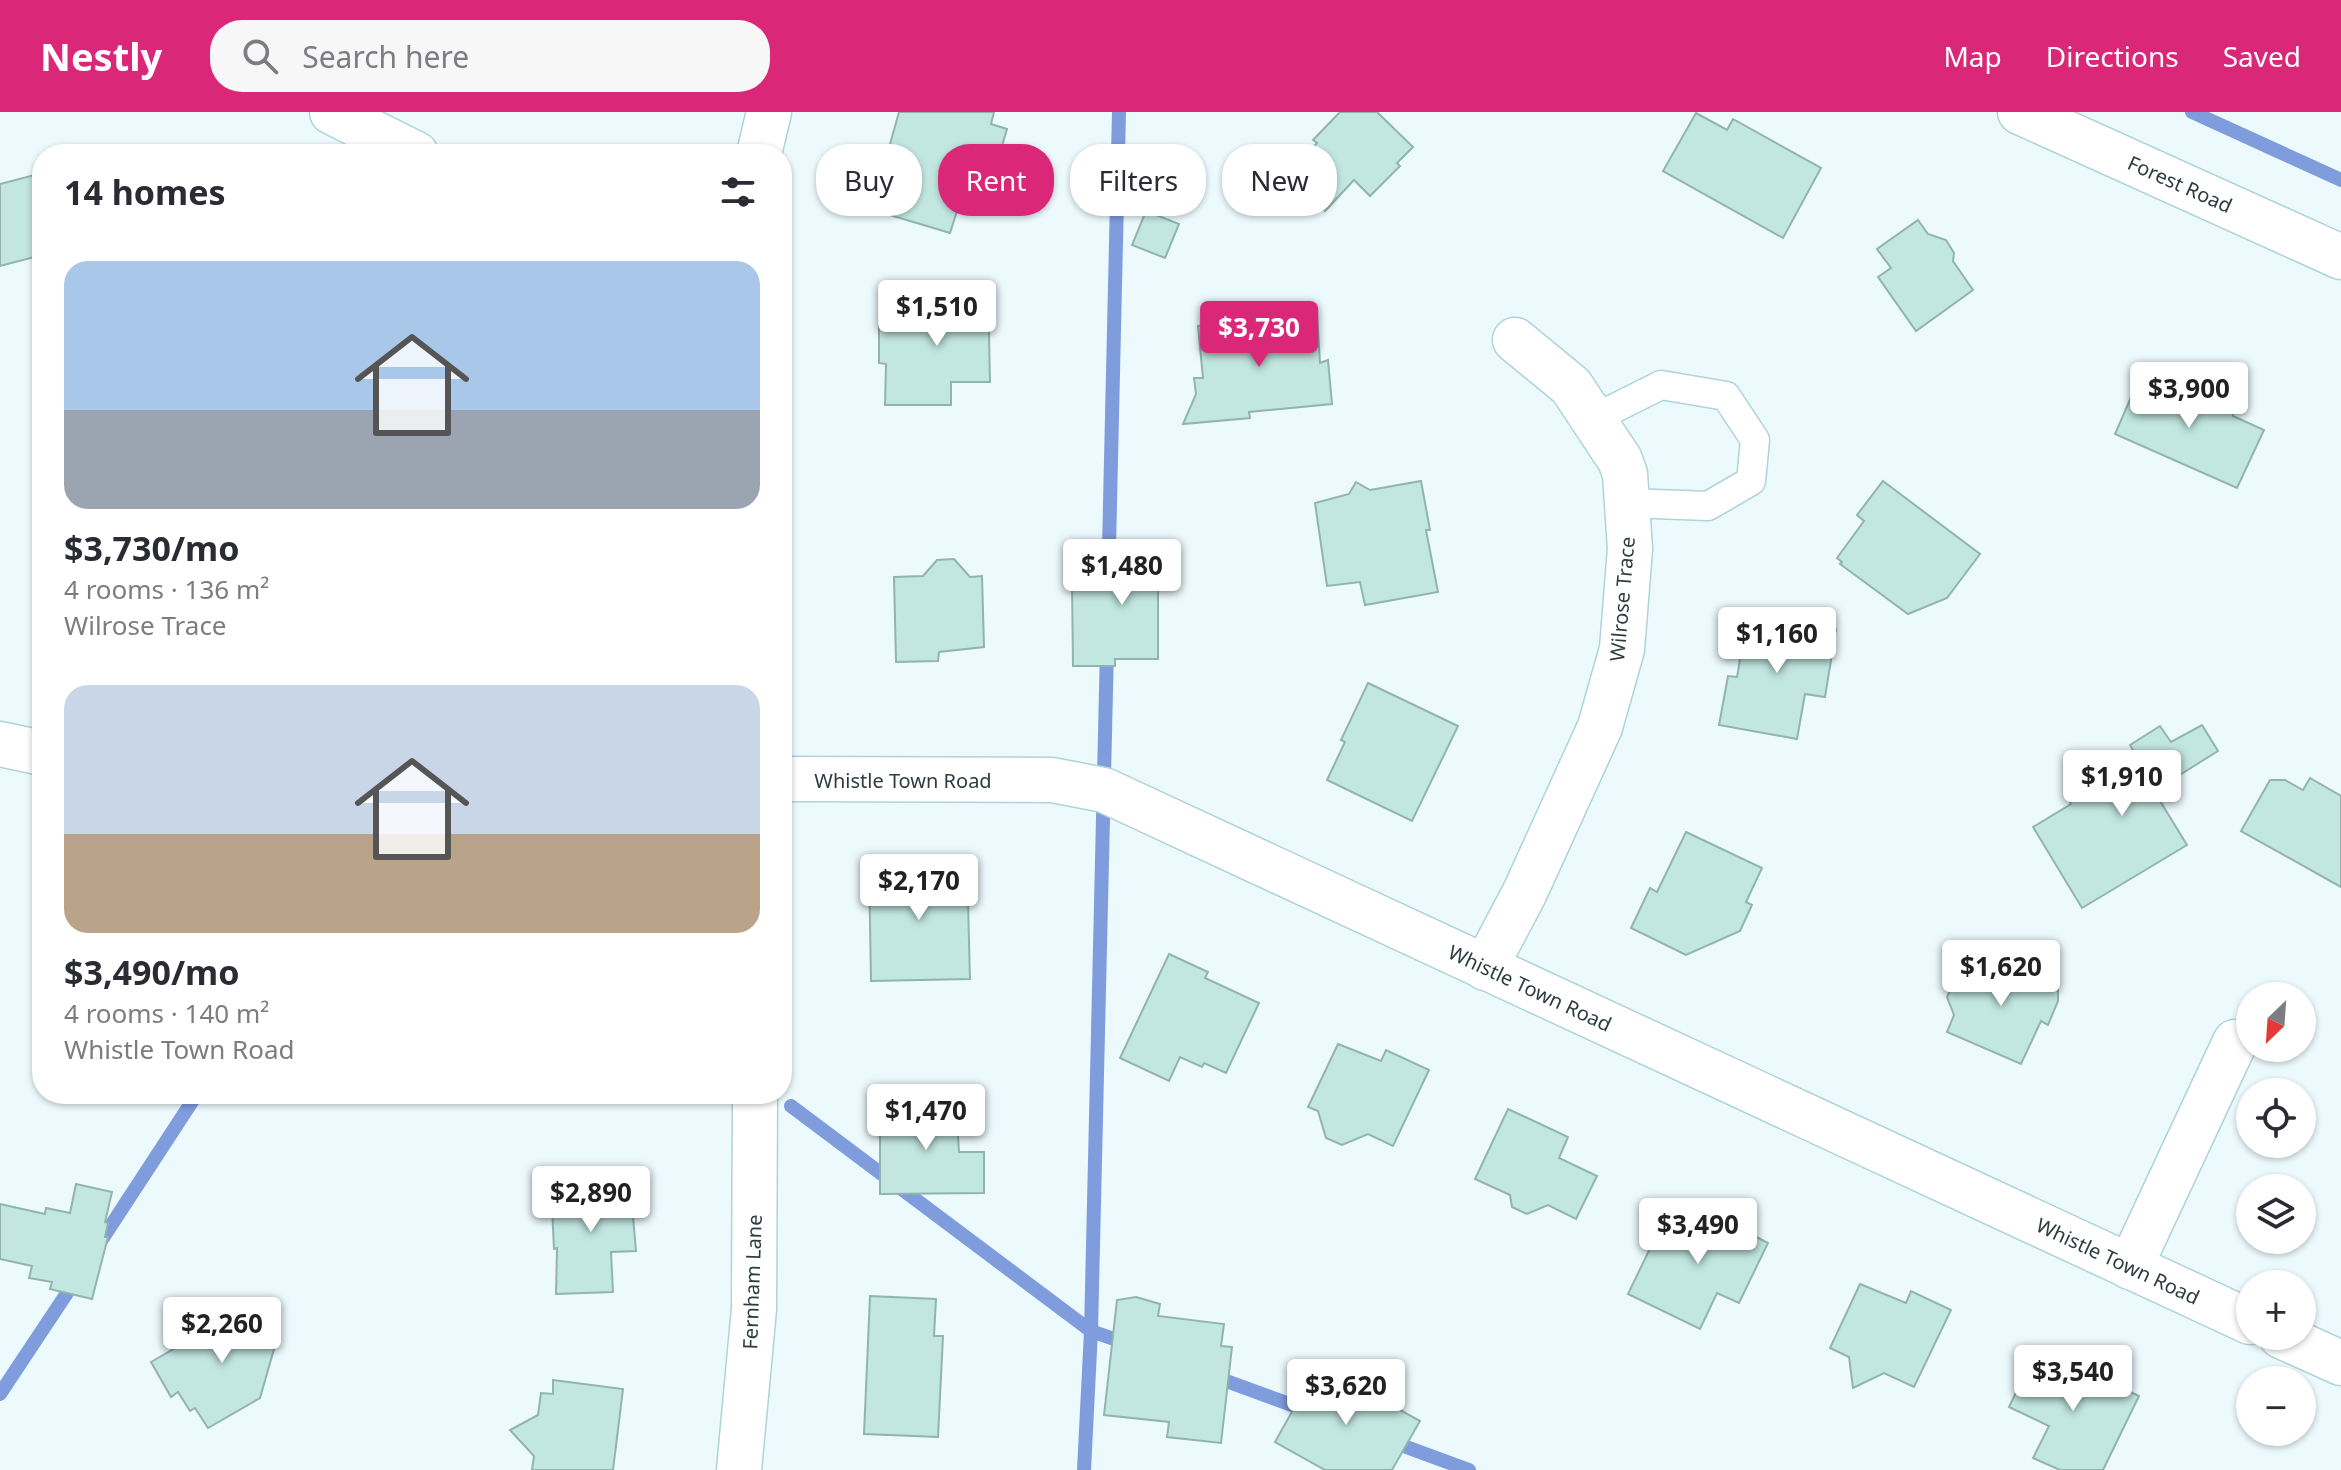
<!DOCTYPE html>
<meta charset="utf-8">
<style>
body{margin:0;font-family:"Noto Sans",sans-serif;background:#f7f7f7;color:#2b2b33;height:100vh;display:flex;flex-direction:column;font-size:30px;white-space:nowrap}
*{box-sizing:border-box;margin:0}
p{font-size:26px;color:#7c7c81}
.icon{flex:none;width:44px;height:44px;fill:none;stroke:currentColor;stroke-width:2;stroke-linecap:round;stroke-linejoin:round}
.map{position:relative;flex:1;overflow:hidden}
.drawer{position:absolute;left:32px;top:32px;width:760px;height:960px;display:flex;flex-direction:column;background:#fff;border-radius:32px;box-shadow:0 2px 6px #0004}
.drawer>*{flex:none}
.guide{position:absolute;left:816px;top:32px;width:760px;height:72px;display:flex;gap:16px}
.needle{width:52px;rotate:205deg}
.buttons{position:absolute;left:2236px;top:870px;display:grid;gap:16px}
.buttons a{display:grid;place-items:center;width:80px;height:80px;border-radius:50%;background:#fff;box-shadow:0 2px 6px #0004;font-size:40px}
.price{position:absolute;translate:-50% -68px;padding:0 18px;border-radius:8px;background:#fff;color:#222;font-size:26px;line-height:52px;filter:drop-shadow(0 2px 4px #0008)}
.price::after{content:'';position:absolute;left:50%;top:48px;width:24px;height:18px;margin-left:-12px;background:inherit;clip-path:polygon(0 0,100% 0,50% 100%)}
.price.active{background:#db2777;color:#fff}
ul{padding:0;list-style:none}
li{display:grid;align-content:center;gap:16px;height:424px;padding:0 32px}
li span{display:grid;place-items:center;height:248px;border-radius:24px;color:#555}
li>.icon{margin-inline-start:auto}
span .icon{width:144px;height:144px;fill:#fffc;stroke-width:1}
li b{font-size:34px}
h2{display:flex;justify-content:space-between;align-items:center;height:96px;padding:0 32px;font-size:34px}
.chip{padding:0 28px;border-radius:32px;background:#fff;box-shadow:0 2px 6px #0004;font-size:28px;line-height:72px}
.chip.active{background:#db2777;color:#fff}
header{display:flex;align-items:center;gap:48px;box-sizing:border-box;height:112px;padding:0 40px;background:#db2777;color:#fff}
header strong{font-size:38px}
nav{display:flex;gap:44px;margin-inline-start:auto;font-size:28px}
.search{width:560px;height:72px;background:#f7f7f7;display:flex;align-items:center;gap:20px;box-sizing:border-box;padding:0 28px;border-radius:32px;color:#7c7c81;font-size:30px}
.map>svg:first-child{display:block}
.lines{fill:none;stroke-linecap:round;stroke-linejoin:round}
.stream{stroke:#7f9cdd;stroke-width:14}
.building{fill:#c2e6e0;stroke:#91b4ae;stroke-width:2}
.lane-casing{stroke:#afd3da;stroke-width:31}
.street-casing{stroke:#afd3da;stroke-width:47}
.lane{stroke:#fff;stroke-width:28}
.street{stroke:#fff;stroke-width:44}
.labels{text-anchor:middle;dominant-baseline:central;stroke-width:8;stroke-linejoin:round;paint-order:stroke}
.street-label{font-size:20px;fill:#2e3c3f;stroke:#fff}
</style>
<header>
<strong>Nestly</strong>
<div class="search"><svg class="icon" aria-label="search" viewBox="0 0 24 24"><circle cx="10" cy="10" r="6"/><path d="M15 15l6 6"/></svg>Search here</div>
<nav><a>Map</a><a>Directions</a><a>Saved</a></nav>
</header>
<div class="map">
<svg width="2341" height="1358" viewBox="0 0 2341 1358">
<rect width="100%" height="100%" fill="#ecfafd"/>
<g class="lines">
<!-- stream -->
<g class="stream">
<path d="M2192 0 2341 68"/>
<path d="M1108 479 1119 0"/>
<path d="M791 994 1091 1219 1131 1233"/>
<path d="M97 1135 197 982"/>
<path d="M1210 1263 1311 1300"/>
<path d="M0 1282 77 1166"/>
<path d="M1390 1329 1469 1358"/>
<path d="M1084 1358 1091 1219 1107 536"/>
</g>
</g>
<!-- building -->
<g class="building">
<path d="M899 0H994L991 12 1007 17 990 75 967 68 950 121 880 100 896 45 887 43Z"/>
<path d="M1340 0H1377L1413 35 1397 51 1400 54 1370 84 1354 68 1325 99 1288 62 1317 31 1313 28Z"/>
<path d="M1696 1 1727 18 1733 7 1821 56 1783 126 1663 59Z"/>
<path d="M42 61V143L0 154V72Z"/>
<path d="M1146 99 1179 112 1165 146 1132 133Z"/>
<path d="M1918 108 1928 122 1946 128 1954 141 1953 149 1973 178 1916 219 1878 165 1891 156 1877 137Z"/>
<path d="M934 173 988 174 990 270H951V293H885L886 252 879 251V206H933Z"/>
<path d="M1317 203 1320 251 1328 248 1332 292 1249 300 1250 306 1183 312 1196 282 1194 266H1203L1198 214Z"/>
<path d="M2142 260 2233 301V304L2264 318 2237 376 2115 322Z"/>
<path d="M1421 369 1430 418H1426L1438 480 1365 493 1360 470 1327 474 1315 391 1349 382 1356 370 1370 378Z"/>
<path d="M1883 369 1980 442 1947 486 1908 502 1840 452 1842 450 1837 446 1864 409 1857 403Z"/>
<path d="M1127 430H1176L1177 468 1158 469V547H1115V554H1073L1072 469H1103Z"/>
<path d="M954 447 970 465 982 464 984 535 939 540 938 549 896 550 894 465 923 464 937 448Z"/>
<path d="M1748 501 1836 517 1825 585 1805 582 1797 627 1719 613 1728 564 1737 565Z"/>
<path d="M1368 571 1458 614 1412 709 1327 668 1345 630 1341 628Z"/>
<path d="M2202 613 2218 639 2154 679 2187 733 2082 796 2033 715 2071 692 2069 688 2139 648 2130 633 2160 614 2171 630Z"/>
<path d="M2310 666 2341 684V775L2241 719 2270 668H2285L2303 678Z"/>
<path d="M1686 720 1762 756 1746 790 1752 793 1740 819 1686 843 1631 816 1650 776 1657 780Z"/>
<path d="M967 751 970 867 871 869 869 755 885 756 884 752Z"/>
<path d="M1983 840 2058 874V889L2048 913 2041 909 2021 952 1947 920 1954 903 1947 885 1953 872 1974 862Z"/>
<path d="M1169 842 1208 860 1205 866 1259 891 1226 961 1204 951 1202 955 1180 945 1169 969 1120 946Z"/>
<path d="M1338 932 1381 949 1386 938 1429 958 1393 1034 1368 1022 1342 1033 1326 1026 1318 999 1308 995Z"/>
<path d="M890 992H956L959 1040H984V1081L880 1082V996H890Z"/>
<path d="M1508 997 1568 1025 1559 1046 1597 1064 1576 1107 1548 1093 1527 1102 1512 1095 1510 1083 1475 1067Z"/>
<path d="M630 1070 636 1139 611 1140 613 1180 556 1182 557 1136 554 1137 551 1074Z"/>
<path d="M76 1072 112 1080 105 1110 108 1111 105 1125H108L92 1187 50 1177 52 1170 29 1166 32 1154 0 1147V1092L45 1102 46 1096 70 1101Z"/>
<path d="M1694 1090 1735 1109 1733 1113 1768 1131 1739 1191 1717 1181 1700 1217 1628 1182 1657 1122 1674 1130Z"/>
<path d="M1860 1172 1906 1191 1911 1179 1951 1198 1914 1275 1884 1261 1853 1276 1849 1245 1830 1236Z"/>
<path d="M870 1184 936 1187 934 1224H943L938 1325 864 1322Z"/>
<path d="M1136 1185 1160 1192 1158 1204 1224 1212 1221 1234 1232 1235 1221 1331 1167 1325 1169 1310 1104 1303 1117 1188Z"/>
<path d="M260 1187 278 1223 260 1286 208 1316 195 1296 190 1299 178 1280 171 1285 151 1250Z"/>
<path d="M2037 1236 2139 1284 2103 1358H2060L2033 1346 2049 1314 2009 1295Z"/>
<path d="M1318 1253 1420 1309 1392 1358H1325L1275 1330Z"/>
<path d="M553 1268 623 1277 613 1358H532L534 1344 510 1318 538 1303 541 1281 553 1282Z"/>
</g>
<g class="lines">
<!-- lane casing -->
<g class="lane-casing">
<path id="lane" d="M1593 307 1661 273 1726 284 1755 328 1751 369 1708 394 1628 391"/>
</g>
<!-- street casing -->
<g class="street-casing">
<g id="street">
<path d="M332 0 416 42"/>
<path d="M2020 0 2341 145"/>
<path d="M759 42 769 0"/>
<path d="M0 632 42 641"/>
<path d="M782 667 1052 668 1104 678 2250 1210"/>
<path d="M1485 856 1525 780 1600 615 1622 537 1630 437 1625 362 1620 348 1571 274 1515 228"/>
<path d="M2130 1155 2235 930"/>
<path d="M2281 1224 2341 1251"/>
<path d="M739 1358 754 1197 755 982"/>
</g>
</g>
<!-- lane -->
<use href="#lane" class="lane"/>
<!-- street -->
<use href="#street" class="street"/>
</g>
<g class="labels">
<!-- street labels -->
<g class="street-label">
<text transform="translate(2180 72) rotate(24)">Forest Road</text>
<text transform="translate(1622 487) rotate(-85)">Wilrose Trace</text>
<text x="903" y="668">Whistle Town Road</text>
<text transform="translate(1530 876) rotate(25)">Whistle Town Road</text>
<text transform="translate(2118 1149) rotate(25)">Whistle Town Road</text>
<text transform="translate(752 1170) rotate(-88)">Fernham Lane</text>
</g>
</g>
</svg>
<div class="buttons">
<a><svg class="needle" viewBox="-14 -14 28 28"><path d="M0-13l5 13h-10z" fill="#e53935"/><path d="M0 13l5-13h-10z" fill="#7c7c81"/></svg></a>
<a><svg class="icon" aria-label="locate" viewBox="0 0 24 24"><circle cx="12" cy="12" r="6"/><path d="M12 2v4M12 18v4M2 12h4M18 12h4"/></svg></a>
<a><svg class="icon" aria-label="layers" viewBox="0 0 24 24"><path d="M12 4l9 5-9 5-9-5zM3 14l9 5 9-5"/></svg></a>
<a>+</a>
<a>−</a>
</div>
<b class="price" style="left:937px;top:236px">$1,510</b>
<b class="price active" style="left:1259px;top:257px">$3,730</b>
<b class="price" style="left:2189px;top:318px">$3,900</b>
<b class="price" style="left:1122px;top:495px">$1,480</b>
<b class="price" style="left:1777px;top:563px">$1,160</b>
<b class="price" style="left:2122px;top:706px">$1,910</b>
<b class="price" style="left:919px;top:810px">$2,170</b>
<b class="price" style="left:2001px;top:896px">$1,620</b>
<b class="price" style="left:926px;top:1040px">$1,470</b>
<b class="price" style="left:591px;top:1122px">$2,890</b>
<b class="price" style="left:1698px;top:1154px">$3,490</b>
<b class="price" style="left:222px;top:1253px">$2,260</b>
<b class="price" style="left:2073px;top:1301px">$3,540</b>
<b class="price" style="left:1346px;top:1315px">$3,620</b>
<div class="guide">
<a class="chip">Buy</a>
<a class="chip active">Rent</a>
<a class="chip">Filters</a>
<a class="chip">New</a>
</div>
<section class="drawer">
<h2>14 homes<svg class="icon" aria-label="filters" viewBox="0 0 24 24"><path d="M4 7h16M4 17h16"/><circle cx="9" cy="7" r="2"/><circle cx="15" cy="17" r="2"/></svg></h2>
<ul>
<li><span style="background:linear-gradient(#a9c7e8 60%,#9aa5b1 0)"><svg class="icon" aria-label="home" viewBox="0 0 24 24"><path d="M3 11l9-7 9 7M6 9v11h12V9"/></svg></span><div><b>$3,730/mo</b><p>4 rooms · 136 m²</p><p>Wilrose Trace</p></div></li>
<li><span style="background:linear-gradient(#c9d6e8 60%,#b9a48a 0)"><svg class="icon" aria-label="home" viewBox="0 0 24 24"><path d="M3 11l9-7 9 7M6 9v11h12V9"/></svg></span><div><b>$3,490/mo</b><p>4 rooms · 140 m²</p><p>Whistle Town Road</p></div></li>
</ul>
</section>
</div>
